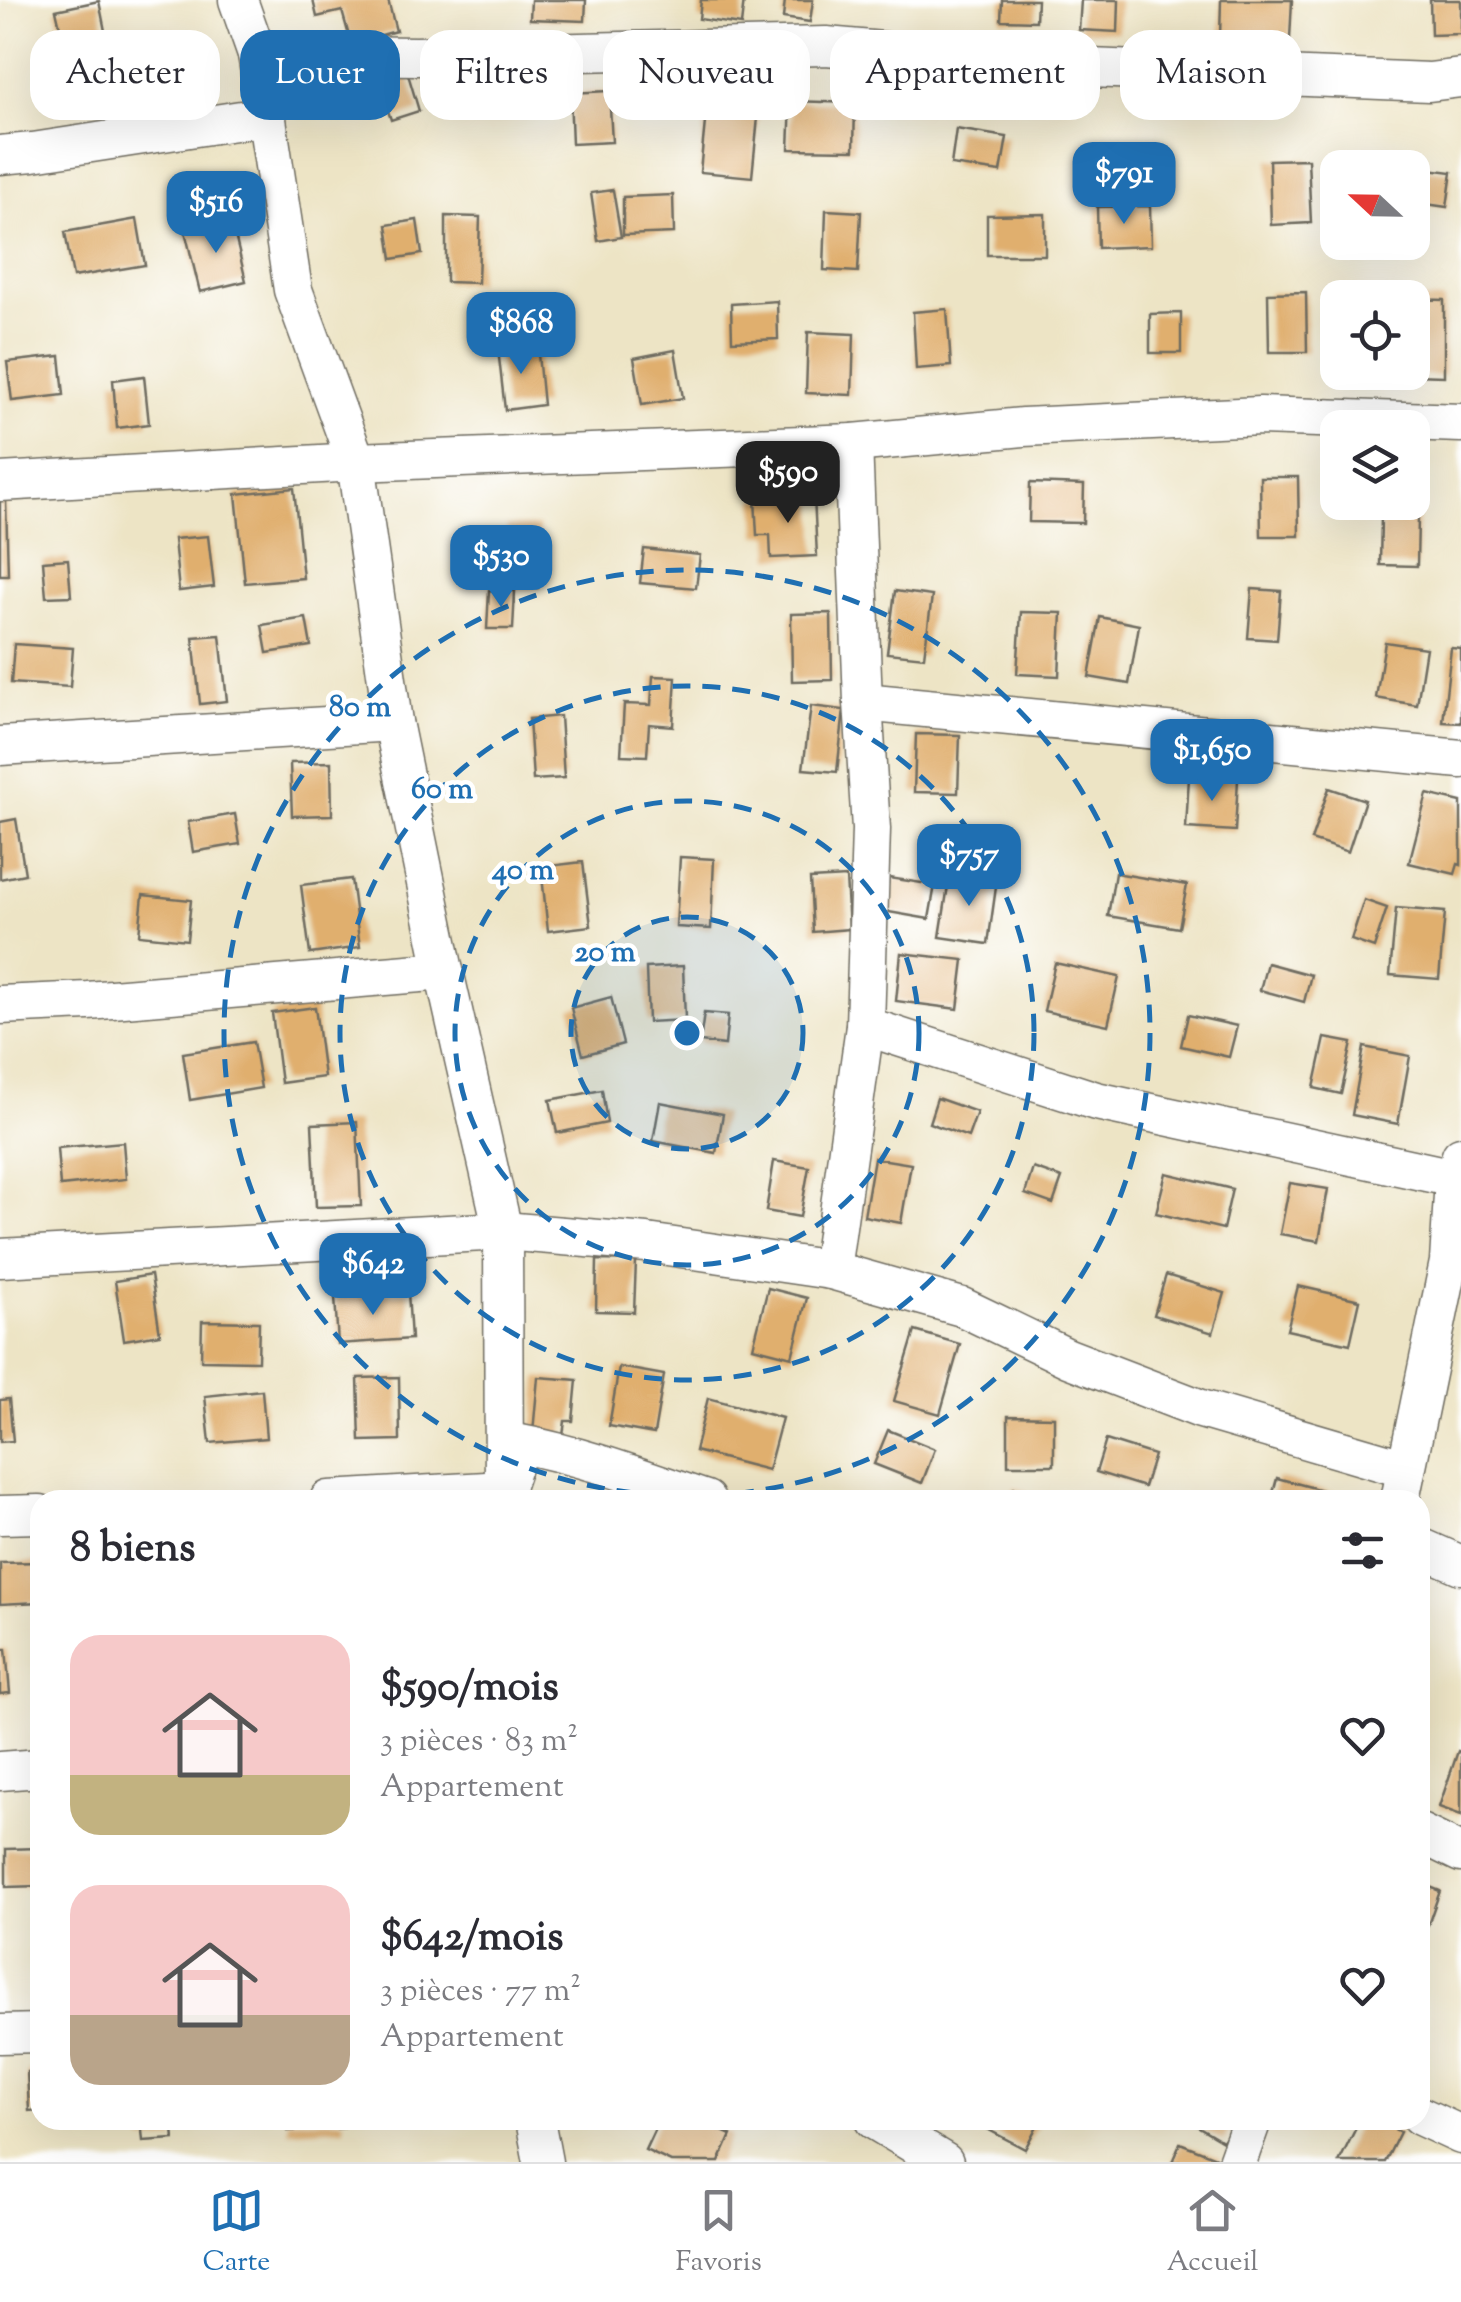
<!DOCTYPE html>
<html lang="fr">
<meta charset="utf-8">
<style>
body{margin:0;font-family:"Sorts Mill Goudy",serif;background:#f7f7f7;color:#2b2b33;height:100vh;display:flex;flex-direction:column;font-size:38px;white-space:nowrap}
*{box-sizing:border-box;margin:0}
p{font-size:32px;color:#7c7c81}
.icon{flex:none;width:55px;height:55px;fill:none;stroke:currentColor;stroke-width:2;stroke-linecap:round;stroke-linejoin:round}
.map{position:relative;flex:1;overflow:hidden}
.sheet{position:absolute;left:30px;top:1490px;width:1400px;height:640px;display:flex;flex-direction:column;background:#fff;border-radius:30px;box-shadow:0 10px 40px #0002}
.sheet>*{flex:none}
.guide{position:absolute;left:30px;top:30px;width:1402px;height:90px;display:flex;gap:20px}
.needle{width:65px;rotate:292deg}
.controls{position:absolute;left:1320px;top:150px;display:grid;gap:20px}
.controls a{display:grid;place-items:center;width:110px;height:110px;border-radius:20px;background:#fff;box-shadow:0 10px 40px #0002;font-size:50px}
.price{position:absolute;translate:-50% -85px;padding:0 22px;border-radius:20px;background:#1f6fb2;color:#fff;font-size:32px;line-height:65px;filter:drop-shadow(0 2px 5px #0008)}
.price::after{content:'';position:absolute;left:50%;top:60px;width:30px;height:22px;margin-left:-15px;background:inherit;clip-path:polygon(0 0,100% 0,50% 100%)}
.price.active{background:#222;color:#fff}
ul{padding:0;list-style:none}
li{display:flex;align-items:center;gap:30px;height:250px;padding:0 40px}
li span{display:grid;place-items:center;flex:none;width:280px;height:200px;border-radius:30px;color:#555}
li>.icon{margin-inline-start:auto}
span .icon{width:120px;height:120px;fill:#fffc;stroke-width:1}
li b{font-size:42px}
h2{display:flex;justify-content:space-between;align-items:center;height:120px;padding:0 40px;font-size:42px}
.pill{padding:0 35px;border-radius:30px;background:#fff;box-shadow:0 10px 40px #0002;font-size:35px;line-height:90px}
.pill.active{background:#1f6fb2;color:#fff}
.menu{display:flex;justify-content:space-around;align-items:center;height:140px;border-top:2px solid #e1e1e2;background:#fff;font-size:28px;color:#7c7c81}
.menu a{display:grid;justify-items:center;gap:5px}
.menu .active{color:#1f6fb2}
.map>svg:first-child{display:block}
.building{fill:#e0af6e}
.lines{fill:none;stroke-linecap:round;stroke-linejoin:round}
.minor-casing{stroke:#6f6c61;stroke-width:41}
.minor{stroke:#fff;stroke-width:38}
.ring{fill:none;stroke:#1f6fb2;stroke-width:5;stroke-dasharray:18 12}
.centre{fill:#1f6fb2;stroke:#fff;stroke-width:5}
.ring-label{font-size:30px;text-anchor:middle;font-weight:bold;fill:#1f6fb2;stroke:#fff;stroke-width:9;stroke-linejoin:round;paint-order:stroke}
</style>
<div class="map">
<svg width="1461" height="2162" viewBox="0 0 1461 2162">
<rect width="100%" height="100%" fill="#fff"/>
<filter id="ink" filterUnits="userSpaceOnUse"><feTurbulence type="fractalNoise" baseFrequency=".01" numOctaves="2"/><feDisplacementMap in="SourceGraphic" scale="20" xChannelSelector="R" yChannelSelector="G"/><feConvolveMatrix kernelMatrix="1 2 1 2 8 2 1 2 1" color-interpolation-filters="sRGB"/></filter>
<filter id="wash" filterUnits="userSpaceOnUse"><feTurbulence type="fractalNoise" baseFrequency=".0048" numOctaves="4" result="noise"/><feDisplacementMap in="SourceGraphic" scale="40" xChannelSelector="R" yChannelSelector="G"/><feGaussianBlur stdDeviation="2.25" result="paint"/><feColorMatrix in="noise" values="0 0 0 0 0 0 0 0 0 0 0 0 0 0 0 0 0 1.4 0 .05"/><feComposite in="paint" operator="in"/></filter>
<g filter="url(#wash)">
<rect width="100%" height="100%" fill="#ede4c5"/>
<g id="blocks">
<!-- building -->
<g class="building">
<path d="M313 0H388L396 31 351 43 342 11 317 17Z"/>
<path d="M531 0H586L585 21 530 19Z"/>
<path d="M701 0H744L741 25 699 19Z"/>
<path d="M785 0H813L810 22 783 18Z"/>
<path d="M1002 0H1037L1036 21 1001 20Z"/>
<path d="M1081 0H1119L1118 32 1079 30Z"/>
<path d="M1221 0H1292L1290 39 1220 37Z"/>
<path d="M1430 0H1461V34L1431 35Z"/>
<path d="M99 1 105 31 63 40 56 10Z"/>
<path d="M404 61 419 111 391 120 375 70Z"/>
<path d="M709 82 761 87 752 177 700 172Z"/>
<path d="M609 91 612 142 572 144 570 93Z"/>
<path d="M791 101 855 103 854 150 789 149Z"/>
<path d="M956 129 1007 137 1001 172 951 165Z"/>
<path d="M1308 159 1311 223 1271 225 1269 160Z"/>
<path d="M1412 167 1452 172 1447 207 1412 202Z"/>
<path d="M613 190 621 237 598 241 591 193Z"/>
<path d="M673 195 674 233 623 235V197Z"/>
<path d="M1150 206 1151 246 1098 248 1097 207Z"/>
<path d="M826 210 861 212 858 272 824 270Z"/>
<path d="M1045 214V255H987V215Z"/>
<path d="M446 216 480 217 478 283 446 282Z"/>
<path d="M137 219 145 265 73 277 65 232Z"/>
<path d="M231 219 246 281 200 292 185 231Z"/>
<path d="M417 220 422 254 392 259 387 225Z"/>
<path d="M1306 292 1307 352H1269L1268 293Z"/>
<path d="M1412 299 1444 300V376L1412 375Z"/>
<path d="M777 301 778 339 732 341 731 304Z"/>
<path d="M947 309 951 366 916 369 913 312Z"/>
<path d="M1181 313V353H1150V314Z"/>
<path d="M808 332 854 334 852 395 806 393Z"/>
<path d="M537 344 543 405 505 410 498 349Z"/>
<path d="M675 350 683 398 642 405 634 358Z"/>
<path d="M60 356 64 395 12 401 7 362Z"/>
<path d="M144 376 149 424 117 428 113 380Z"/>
<path d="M1260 477H1298L1299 536H1261Z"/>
<path d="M1030 483 1084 485 1083 523 1029 522Z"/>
<path d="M294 488 303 578 245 583 236 494Z"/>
<path d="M814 496 817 556 771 558 770 535H757L755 499Z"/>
<path d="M0 500H6L8 575H0Z"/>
<path d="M1381 517H1418L1417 566 1380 565Z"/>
<path d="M507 526H539L538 588H506Z"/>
<path d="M208 536 214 587 179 591 174 539Z"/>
<path d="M644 549 700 555 696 588 640 583Z"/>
<path d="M68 559 71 596 46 597 43 561Z"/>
<path d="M1252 589 1281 591 1277 640 1248 638Z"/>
<path d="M489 590 515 591 513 629H487Z"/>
<path d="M895 591 932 596 924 657 887 653Z"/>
<path d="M1021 612 1062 613 1059 676 1017 674Z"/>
<path d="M831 613 832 680 792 681 791 614Z"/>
<path d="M1100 617 1139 625 1129 684 1089 677Z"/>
<path d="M306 618 311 646 267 653 262 625Z"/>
<path d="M220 635 227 701 200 704 193 637Z"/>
<path d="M1385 642 1426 648 1417 705 1376 698Z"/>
<path d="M14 644 73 648 70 687 11 683Z"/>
<path d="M1451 648 1461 649V723L1443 722Z"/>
<path d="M653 676 676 677 673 726 649 724 647 756 621 755 624 704 651 705Z"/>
<path d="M811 706 844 710 837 772 803 769Z"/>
<path d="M560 716 564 778 533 780 529 719Z"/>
<path d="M916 734 960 735 958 793 914 792Z"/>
<path d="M331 762 332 815 292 816 290 763Z"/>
<path d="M1189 777 1238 779 1235 831 1186 828Z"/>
<path d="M1329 788 1365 800 1348 852 1311 840Z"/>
<path d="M1427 794 1461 802V865L1458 864 1455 874 1409 863Z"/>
<path d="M235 814 240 844 193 852 188 822Z"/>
<path d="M16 819 25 874 0 879V822Z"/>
<path d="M680 857 714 859 711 929 676 927Z"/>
<path d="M583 862 591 926 548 931 541 867Z"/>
<path d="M950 873 997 880 988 944 940 937Z"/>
<path d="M1115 873 1187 885 1179 928 1108 916Z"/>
<path d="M846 877 849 929 813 932 810 879Z"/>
<path d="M889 878 935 885 929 919 883 911Z"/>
<path d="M351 879 360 947 310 954 301 885Z"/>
<path d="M143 895 191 900 187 940 139 935Z"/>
<path d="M1364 900 1387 908 1374 948 1351 940Z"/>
<path d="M1396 908 1445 912 1439 979 1390 975Z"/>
<path d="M901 953 964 960 958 1009 896 1001Z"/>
<path d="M1055 963 1119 977 1108 1025 1044 1011Z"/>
<path d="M1267 963 1311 975 1304 1002 1260 990Z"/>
<path d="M683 966 685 1020 648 1022 646 968Z"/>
<path d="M611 997 623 1044 583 1055 571 1008Z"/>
<path d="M315 1007 324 1077 281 1083 272 1013Z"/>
<path d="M704 1013 728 1015 725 1045 700 1042Z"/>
<path d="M1188 1015 1237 1026 1229 1057 1181 1046Z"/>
<path d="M1325 1038 1352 1043 1341 1094 1314 1088Z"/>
<path d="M253 1042 261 1088 190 1100 183 1053Z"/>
<path d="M1364 1047 1410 1056 1398 1124 1352 1115Z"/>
<path d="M602 1090 607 1123 557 1133 550 1100Z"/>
<path d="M937 1098 977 1112 968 1137 929 1123Z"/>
<path d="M660 1102 723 1114 716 1153 653 1141Z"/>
<path d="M357 1122 361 1206 316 1207 312 1124Z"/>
<path d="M123 1142 126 1179 60 1186 57 1148Z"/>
<path d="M874 1158 911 1164 901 1223 864 1216Z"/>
<path d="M774 1161 809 1167 800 1217 766 1211Z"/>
<path d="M1033 1168 1062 1178 1053 1204 1025 1194Z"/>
<path d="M1166 1173 1232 1189 1223 1229 1156 1213Z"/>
<path d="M1290 1183 1328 1189 1319 1241 1280 1234Z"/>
<path d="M597 1260 636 1261 634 1312 596 1311Z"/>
<path d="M151 1275 160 1334 124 1340 115 1281Z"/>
<path d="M1166 1275 1225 1293 1213 1333 1154 1315Z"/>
<path d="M1298 1286 1360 1300 1350 1344 1287 1330Z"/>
<path d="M768 1288 807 1298 792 1357 753 1347Z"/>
<path d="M408 1292 411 1339 338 1344 335 1297Z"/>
<path d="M202 1321 259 1322 258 1361 201 1360Z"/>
<path d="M915 1331 960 1344 940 1414 894 1401Z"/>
<path d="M619 1367 664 1375 654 1434 609 1426Z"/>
<path d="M399 1377 400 1440 360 1441 358 1378Z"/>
<path d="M538 1377 577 1380 573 1421H565L563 1436 533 1433Z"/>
<path d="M262 1390 266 1438 210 1443 205 1396Z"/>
<path d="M708 1398 782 1418 768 1470 695 1451Z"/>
<path d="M9 1399 13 1441 0 1442V1400Z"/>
<path d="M1008 1416 1054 1417V1465H1008Z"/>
<path d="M888 1430 935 1449 922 1483 874 1464Z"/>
<path d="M1106 1440 1154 1455 1144 1487 1096 1472Z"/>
<path d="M1277 1478 1344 1496 1343 1500H1271Z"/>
<path d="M1014 1488 1048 1499V1500H1010Z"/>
<path d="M40 1562V1602L0 1604V1563Z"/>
<path d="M0 1649H6L10 1693 0 1694Z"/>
<path d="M1458 1751 1461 1752V1815L1439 1807Z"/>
<path d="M40 1848V1886L6 1887V1849Z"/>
<path d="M1420 1883 1440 1891 1428 1925 1420 1922Z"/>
<path d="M40 2071V2110L29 2111 27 2072Z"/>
<path d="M141 2120H172L174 2139 143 2141Z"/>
<path d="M288 2120H344V2128L288 2131Z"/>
<path d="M659 2120H698L731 2135 719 2162H671L645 2150Z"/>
<path d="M970 2120H1040L1025 2149Z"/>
<path d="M1187 2120H1236L1223 2141Z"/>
<path d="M1360 2120H1377L1400 2132 1385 2162H1339Z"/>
<path d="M1180 2143 1221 2159 1219 2162H1172Z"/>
</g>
</g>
</g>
<g filter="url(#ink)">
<use href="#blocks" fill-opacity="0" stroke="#6f6c61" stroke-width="2.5"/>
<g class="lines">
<!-- minor casing -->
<g class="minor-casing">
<g id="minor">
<path d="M238 0 257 54 293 290 356 462 393 722 444 971 503 1231 504 1500"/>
<path d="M257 54 416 56 826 46 1066 67 1429 82 1461 78"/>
<path d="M0 155 33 152 267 116"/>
<path d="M0 482 356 462 853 443 1023 427 1260 416 1461 423"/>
<path d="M863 702 1461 759"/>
<path d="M0 746 393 722"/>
<path d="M0 1005 88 1001 444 971"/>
<path d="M865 1026 1096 1101 1454 1178"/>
<path d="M0 1258 503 1231 647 1243 831 1270 962 1307 1068 1358 1201 1409 1406 1469"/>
<path d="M831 1270 865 1026 871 829 863 702 853 443"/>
<path d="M329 1500 504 1490 520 1444C584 1456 644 1479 706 1500"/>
<path d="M1400 1500 1449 1262 1454 1178 1461 1156"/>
<path d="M0 1515 40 1514"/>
<path d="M1420 1547 1461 1565"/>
<path d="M0 1771 40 1768"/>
<path d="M1420 1833 1461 1853"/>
<path d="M0 2034 40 2033"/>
<path d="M1420 2116 1461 2135"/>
<path d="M535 2120 543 2162"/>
<path d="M874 2120 944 2162"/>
<path d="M1237 2162 1252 2120"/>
</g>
</g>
<!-- minor -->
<use href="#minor" class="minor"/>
</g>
</g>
<!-- distance rings -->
<circle cx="687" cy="1033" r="116" fill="#1f6fb2" fill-opacity=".12"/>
<g class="ring">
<circle cx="687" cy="1033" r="116"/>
<circle cx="687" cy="1033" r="232"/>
<circle cx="687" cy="1033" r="347"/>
<circle cx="687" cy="1033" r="463"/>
</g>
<circle cx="687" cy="1033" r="15" class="centre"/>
<g class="ring-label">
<text x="360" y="716">80 m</text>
<text x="442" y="798">60 m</text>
<text x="523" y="879">40 m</text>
<text x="605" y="961">20 m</text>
</g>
</svg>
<div class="controls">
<a><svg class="needle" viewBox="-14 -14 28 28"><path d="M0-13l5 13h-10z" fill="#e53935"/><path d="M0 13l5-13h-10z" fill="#7c7c81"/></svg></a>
<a><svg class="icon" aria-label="locate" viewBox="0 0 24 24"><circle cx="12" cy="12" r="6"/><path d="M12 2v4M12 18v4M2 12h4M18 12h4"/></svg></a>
<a><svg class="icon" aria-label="layers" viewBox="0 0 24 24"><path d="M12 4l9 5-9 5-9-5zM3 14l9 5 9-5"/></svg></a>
</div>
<b class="price" style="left:1124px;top:227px">$791</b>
<b class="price" style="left:216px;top:256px">$516</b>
<b class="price" style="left:521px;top:377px">$868</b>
<b class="price active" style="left:788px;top:526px">$590</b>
<b class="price" style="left:501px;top:610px">$530</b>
<b class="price" style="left:1212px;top:804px">$1,650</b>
<b class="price" style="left:969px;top:909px">$757</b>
<b class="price" style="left:373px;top:1318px">$642</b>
<div class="guide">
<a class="pill">Acheter</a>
<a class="pill active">Louer</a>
<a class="pill">Filtres</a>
<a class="pill">Nouveau</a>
<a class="pill">Appartement</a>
<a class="pill">Maison</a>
</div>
<section class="sheet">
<h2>8 biens<svg class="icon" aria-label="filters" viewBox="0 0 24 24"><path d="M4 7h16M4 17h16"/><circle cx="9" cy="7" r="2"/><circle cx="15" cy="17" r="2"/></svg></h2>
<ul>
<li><span style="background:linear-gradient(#f6c9c9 70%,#c2b280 0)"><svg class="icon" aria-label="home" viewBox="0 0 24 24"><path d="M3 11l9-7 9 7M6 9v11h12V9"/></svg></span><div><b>$590/mois</b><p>3 pièces · 83 m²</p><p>Appartement</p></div><svg class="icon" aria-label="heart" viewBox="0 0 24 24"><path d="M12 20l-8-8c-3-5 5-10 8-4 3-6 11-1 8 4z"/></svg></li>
<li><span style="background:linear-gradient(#f6c9c9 65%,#b9a48a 0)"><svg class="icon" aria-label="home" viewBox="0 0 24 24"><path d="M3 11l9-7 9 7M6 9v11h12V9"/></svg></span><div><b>$642/mois</b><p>3 pièces · 77 m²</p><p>Appartement</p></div><svg class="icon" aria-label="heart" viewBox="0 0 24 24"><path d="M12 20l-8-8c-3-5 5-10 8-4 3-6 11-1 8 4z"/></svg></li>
</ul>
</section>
</div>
<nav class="menu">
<a class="active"><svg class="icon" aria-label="map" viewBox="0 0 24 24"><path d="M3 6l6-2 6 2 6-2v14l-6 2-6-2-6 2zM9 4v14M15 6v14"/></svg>Carte</a>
<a><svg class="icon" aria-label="saved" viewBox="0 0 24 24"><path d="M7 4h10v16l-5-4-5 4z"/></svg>Favoris</a>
<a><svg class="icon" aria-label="home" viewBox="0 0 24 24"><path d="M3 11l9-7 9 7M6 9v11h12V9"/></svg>Accueil</a>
</nav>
